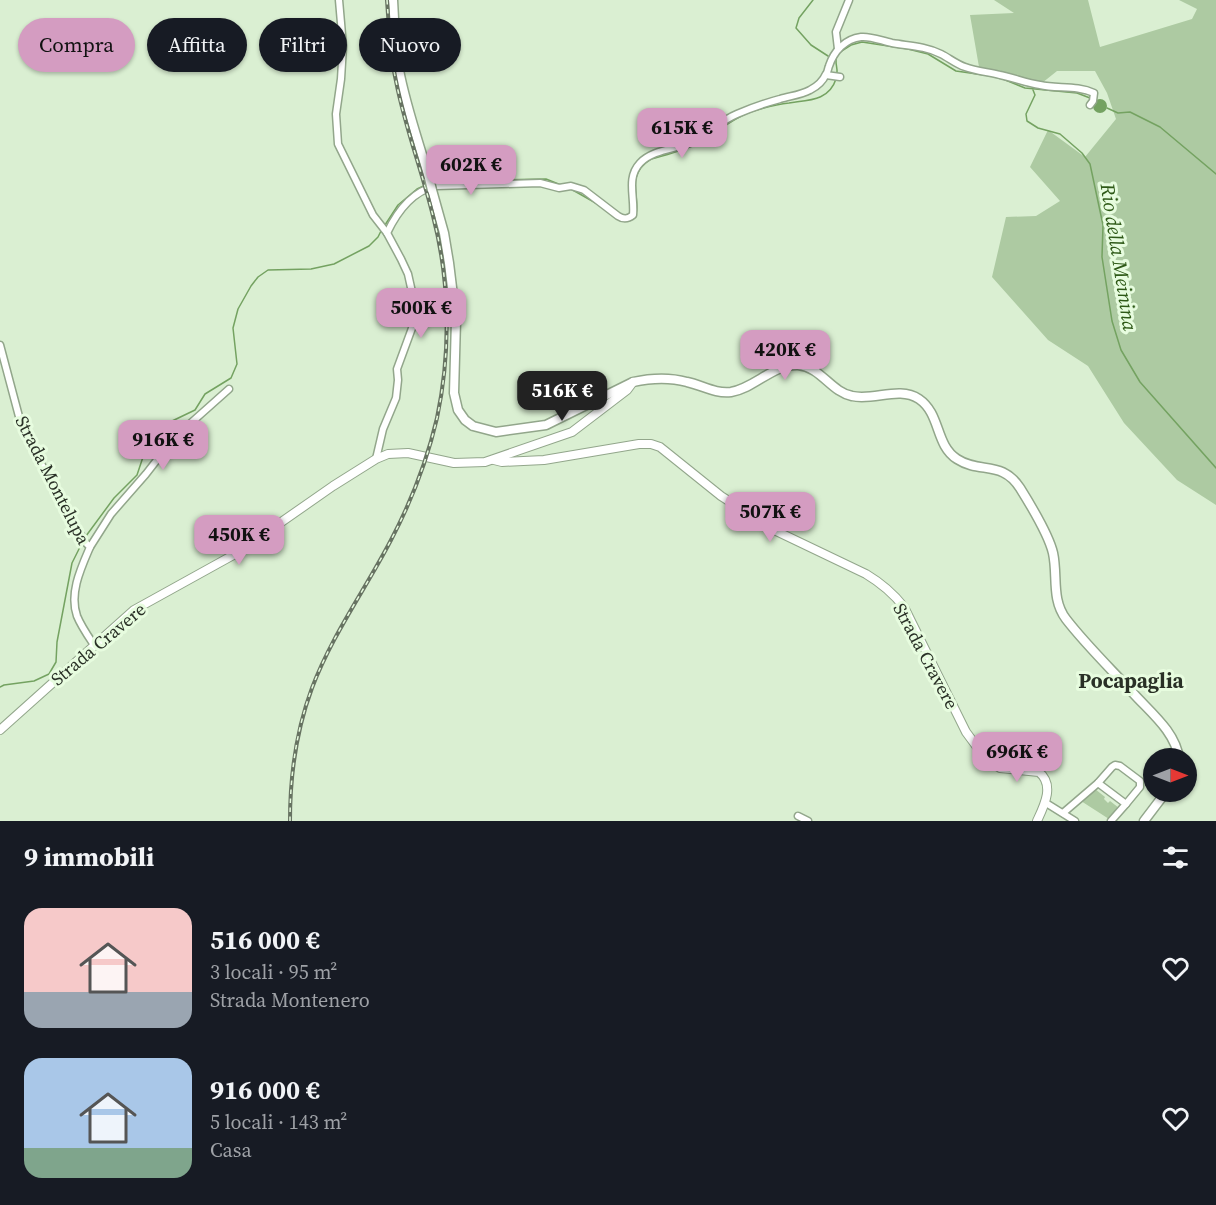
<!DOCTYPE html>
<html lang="it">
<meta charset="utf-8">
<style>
body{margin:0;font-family:"Source Serif 4",serif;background:#20242c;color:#f1f3f6;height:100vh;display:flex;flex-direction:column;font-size:22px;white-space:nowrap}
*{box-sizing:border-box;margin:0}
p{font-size:20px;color:#9ea1a6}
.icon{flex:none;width:33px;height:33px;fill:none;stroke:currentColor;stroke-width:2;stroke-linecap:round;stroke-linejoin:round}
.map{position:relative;height:821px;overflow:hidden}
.panel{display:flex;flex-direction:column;background:#171b24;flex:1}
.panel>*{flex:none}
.banner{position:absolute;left:18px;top:18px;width:600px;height:54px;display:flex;gap:12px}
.needle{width:39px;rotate:90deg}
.tools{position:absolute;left:1143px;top:748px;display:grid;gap:12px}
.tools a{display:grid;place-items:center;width:54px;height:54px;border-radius:50%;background:#171b24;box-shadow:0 2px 4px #0004;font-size:30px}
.price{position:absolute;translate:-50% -51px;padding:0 14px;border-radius:12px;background:#d49cc1;color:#111;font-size:20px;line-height:39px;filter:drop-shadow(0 2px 3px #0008)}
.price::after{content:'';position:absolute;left:50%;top:36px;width:18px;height:14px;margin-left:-9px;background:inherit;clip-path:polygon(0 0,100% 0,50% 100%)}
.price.active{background:#222;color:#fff}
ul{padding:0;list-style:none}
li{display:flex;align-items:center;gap:18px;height:150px;padding:0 24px}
li span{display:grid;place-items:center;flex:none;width:168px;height:120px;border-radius:18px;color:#555}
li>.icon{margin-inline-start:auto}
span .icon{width:72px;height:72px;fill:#fffc;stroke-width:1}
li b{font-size:26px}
h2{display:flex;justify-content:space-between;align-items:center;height:72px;padding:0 24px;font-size:26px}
.chip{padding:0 21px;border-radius:27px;background:#171b24;box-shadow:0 2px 4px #0004;font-size:21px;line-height:54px}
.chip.active{background:#d49cc1;color:#111}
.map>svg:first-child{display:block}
.green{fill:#adcaa2}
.water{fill:#74a261}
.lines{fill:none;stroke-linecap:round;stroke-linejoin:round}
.stream{stroke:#74a261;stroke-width:1.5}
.minor-casing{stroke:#92a68b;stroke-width:9}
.tertiary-casing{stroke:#92a68b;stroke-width:10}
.secondary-casing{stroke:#92a68b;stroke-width:11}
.minor{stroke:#fff;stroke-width:6}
.tertiary{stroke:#fff;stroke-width:8}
.secondary{stroke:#fff;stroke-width:8}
.rail-casing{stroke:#677362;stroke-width:4}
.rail{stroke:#e7fcdf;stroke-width:1.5;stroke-dasharray:4.5;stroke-linecap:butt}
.secondary-bridge-casing{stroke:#92a68b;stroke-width:11;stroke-linecap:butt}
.secondary-bridge{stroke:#fff;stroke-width:8}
.labels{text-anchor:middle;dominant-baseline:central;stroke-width:6;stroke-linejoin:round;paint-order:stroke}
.street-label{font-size:18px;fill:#293026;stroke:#e7fcdf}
.water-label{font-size:20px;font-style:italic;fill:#2e5917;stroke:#e7fcdf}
.quarter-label{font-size:21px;font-weight:bold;fill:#293026;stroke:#e7fcdf}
</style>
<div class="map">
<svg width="1216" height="821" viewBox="0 0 1216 821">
<rect width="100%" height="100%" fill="#daefd2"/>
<!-- green -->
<g class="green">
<path d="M994 0H1088L1100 47 1192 19 1197 9 1179 0H1216V505L1177 480 1124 423 1088 366 1048 340 992 277 1006 217 1036 216 1060 201 1030 167 1048 130 1085 157 1116 119 1107 93 1095 71H1057L1042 83 979 67 970 15 1014 13Z"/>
<path d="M1095 789 1105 797 1104 799 1108 803 1110 801 1119 808 1109 819 1081 801Z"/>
</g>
<!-- water -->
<circle class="water" cx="1100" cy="106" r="7"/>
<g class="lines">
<!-- stream -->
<g class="stream">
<path d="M813 0 799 18 796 28 811 45 828 56"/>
<path d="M840 52 851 45 862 42 908 49 928 54 956 71 998 77 1025 88 1077 93 1090 98"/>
<path d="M837 74C838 67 834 62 837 56"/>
<path d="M1033 90 1035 95 1026 114 1027 121 1038 128 1060 134 1082 153 1090 164 1103 225 1102 257 1112 321 1121 350 1140 382 1216 468"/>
<path d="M1107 108 1118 113 1130 112 1160 127 1216 174"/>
<path d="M432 183 453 181 546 179 561 185"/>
<path d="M571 189 601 206"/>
<path d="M622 221C647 223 632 193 636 178 638 170 644 163 651 159 666 155 682 151 696 144 717 133 734 116 757 110 767 107 779 104 789 103 808 100 829 101 836 79"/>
<path d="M385 225 398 205 417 189 428 184"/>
<path d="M86 536 114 498 137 475 144 454 170 422 195 410 205 394 231 378 237 364 233 328 238 309 251 286 258 277 268 270 311 269 334 264 369 246 378 237 382 229"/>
<path d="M0 687 4 685 34 681 49 674 56 662 57 642 72 563 82 543"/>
</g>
<!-- minor casing -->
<g class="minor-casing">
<g id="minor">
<path d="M339 0 343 46 341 79 336 114 338 144 373 215 387 233 401 259 408 274 416 310 415 320 397 369 398 380 396 398 383 429 376 459"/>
<path d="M838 49 836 32 849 0"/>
<path d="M826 75 840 77"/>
<path d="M387 233C397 212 411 192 435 186L540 183 559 188 571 186 584 190 618 216C624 220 628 219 633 215 635 197 626 178 640 163 652 150 675 149 690 143 707 135 720 121 737 114 751 108 765 103 780 99 790 96 801 95 810 90 816 87 823 81 826 74 828 72 828 68 829 66 834 51 845 39 861 37 871 36 882 41 892 43 909 46 925 46 941 54 949 58 956 64 965 67 976 71 988 72 1000 75 1014 78 1027 83 1040 85 1057 89 1077 85 1094 93L1093 101 1090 105"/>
<path d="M0 345 21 424 50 481 85 542 90 547C81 568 69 593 77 616 81 626 88 636 94 645"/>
<path d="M90 547 111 514 146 474 174 438 229 389"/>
<path d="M1098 783 1126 804 1111 821"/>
<path d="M1046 803 1075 821"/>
<path d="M1063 813 1098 783 1112 767 1115 765 1120 766 1140 781V787L1126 804"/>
<path d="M798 816 808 821"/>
</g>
</g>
<!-- tertiary casing -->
<g class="tertiary-casing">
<g id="tertiary">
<path d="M494 460 502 462 544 460 639 444H651L660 447 721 496 774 530 866 574C881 583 893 593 904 607L966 732 983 755 989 761 1000 768 1039 772C1055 785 1044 806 1037 821"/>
<path d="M0 730 134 610 237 553 333 486 376 459 388 454 408 453 454 463 485 462 572 432 627 390 633 382"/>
</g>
</g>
<!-- secondary casing -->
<g class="secondary-casing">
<g id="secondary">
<path d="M393 0C394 23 396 47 399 70 406 107 419 143 429 178"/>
<path d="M432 190 444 233 449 263 456 320 454 393 458 410 465 420 473 426 496 432 546 425 633 382C651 378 669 377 687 382 702 385 715 394 731 392 755 388 773 364 798 365 821 367 831 392 852 396 874 401 899 386 919 399 941 414 935 445 957 459 980 474 1002 460 1020 488 1030 504 1049 536 1053 553 1058 576 1051 599 1066 619 1086 645 1111 669 1133 693 1150 712 1176 732 1179 759"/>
<path d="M1144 821 1166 792"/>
</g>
</g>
<!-- minor -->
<use href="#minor" class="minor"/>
<!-- tertiary -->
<use href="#tertiary" class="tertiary"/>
<!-- secondary -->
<use href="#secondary" class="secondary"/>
<!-- rail casing -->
<g class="rail-casing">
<path id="rail" d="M290 821C290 775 296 731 312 688 332 635 365 590 391 540 411 502 427 461 437 418 451 352 450 281 433 216 422 171 405 127 396 81 390 54 389 27 387 0"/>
</g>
<!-- rail -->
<use href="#rail" class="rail"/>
<!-- secondary-bridge casing -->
<g class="secondary-bridge-casing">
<path id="secondary-bridge" d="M429 178 432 190"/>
</g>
<!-- secondary-bridge -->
<use href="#secondary-bridge" class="secondary-bridge"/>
</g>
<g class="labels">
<!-- street labels -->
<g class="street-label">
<text transform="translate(53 480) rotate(63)">Strada Montelupa</text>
<text transform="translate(98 644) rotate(-40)">Strada Cravere</text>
<text transform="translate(926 656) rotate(62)">Strada Cravere</text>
</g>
<!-- water labels -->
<g class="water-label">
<text transform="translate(1119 257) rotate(81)">Rio della Meinina</text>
</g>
<!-- quarter labels -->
<g class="quarter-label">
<text x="1131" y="680">Pocapaglia</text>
</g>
</g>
</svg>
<div class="tools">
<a><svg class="needle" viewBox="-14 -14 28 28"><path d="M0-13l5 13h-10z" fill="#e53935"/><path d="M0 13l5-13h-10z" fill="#9ea1a6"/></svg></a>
</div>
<b class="price" style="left:682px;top:159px">615K €</b>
<b class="price" style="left:471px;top:196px">602K €</b>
<b class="price" style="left:421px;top:339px">500K €</b>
<b class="price" style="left:785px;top:381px">420K €</b>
<b class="price active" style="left:562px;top:422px">516K €</b>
<b class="price" style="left:163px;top:471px">916K €</b>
<b class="price" style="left:770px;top:543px">507K €</b>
<b class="price" style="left:239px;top:566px">450K €</b>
<b class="price" style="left:1017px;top:783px">696K €</b>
<div class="banner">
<a class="chip active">Compra</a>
<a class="chip">Affitta</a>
<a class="chip">Filtri</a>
<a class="chip">Nuovo</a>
</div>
</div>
<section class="panel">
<h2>9 immobili<svg class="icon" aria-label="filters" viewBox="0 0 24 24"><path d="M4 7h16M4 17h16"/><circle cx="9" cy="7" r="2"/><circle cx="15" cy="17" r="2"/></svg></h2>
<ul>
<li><span style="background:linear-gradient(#f6c9c9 70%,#9aa5b1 0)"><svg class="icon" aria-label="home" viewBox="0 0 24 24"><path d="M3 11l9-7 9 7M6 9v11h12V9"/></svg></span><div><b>516 000 €</b><p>3 locali · 95 m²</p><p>Strada Montenero</p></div><svg class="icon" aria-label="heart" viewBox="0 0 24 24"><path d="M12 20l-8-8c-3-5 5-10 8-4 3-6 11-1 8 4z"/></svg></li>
<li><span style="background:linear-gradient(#a9c7e8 75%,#7fa58c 0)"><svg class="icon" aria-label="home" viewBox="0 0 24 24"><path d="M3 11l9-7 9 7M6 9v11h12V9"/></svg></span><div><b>916 000 €</b><p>5 locali · 143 m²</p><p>Casa</p></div><svg class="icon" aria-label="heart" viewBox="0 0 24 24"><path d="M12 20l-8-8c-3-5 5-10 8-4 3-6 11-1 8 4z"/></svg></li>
</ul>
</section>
